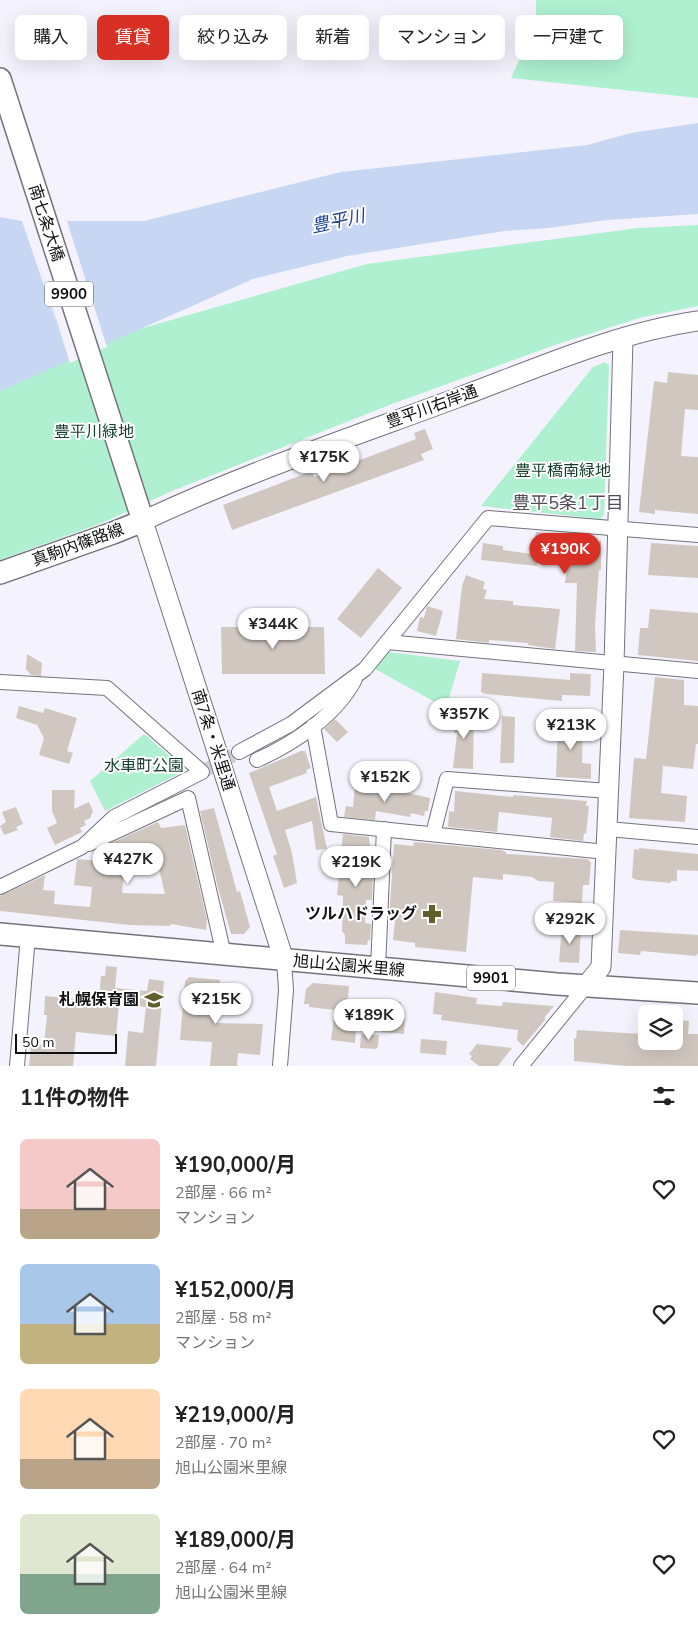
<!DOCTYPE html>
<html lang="ja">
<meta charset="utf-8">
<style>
body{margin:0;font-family:"Nunito Sans","Noto Sans JP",sans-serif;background:#f6f6f6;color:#222;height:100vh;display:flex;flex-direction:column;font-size:19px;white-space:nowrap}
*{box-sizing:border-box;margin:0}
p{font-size:16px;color:#767676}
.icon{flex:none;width:28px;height:28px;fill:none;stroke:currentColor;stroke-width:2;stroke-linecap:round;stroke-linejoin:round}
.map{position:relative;height:1066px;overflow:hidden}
.drawer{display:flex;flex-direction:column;background:#fff;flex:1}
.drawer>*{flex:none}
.hud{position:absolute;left:15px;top:15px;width:669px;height:45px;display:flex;gap:10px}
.buttons{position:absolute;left:638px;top:1005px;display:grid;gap:10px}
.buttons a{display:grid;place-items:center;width:45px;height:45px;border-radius:8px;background:#fff;box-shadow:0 5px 20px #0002;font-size:25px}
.scale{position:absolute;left:15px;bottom:12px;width:102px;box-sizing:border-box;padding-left:5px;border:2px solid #101013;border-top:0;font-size:14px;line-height:18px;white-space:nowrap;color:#101013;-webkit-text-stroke:4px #fff;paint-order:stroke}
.price{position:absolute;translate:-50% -42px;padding:0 11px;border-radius:18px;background:#fff;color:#222;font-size:16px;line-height:32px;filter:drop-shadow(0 1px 2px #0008)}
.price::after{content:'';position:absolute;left:50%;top:30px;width:15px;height:11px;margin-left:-8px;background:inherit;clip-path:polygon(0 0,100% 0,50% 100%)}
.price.on{background:#d93025;color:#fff}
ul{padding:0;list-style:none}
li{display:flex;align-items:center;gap:15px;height:125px;padding:0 20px}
li span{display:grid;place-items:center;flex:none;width:140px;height:100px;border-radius:8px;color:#555}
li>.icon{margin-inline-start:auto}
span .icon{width:60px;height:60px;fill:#fffc;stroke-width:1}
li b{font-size:21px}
h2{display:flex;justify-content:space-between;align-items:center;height:60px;padding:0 20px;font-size:21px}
.pill{padding:0 18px;border-radius:8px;background:#fff;box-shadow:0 5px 20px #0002;font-size:18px;line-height:45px}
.pill.on{background:#d93025;color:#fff}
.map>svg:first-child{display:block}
.green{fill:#aef0d0}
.water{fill:#c7d6f2}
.pier{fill:#f4f3fd}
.building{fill:#d0c8c0;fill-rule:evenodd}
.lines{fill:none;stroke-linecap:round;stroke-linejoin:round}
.street-tunnel{stroke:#d2d1da;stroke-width:14;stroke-dasharray:14 7;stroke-linecap:butt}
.street-casing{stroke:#74737c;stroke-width:16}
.secondary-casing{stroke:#74737c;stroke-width:21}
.primary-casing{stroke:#74737c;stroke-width:24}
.street{stroke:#fff;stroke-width:14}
.secondary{stroke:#fff;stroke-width:19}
.primary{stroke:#fff;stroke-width:21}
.labels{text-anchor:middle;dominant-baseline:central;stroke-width:4;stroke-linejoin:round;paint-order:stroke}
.shield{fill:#fff;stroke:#58585a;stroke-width:1}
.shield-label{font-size:15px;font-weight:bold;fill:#101013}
.street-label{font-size:16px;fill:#101013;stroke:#fff}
.park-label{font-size:16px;fill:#133c2b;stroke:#fff}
.poi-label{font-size:16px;font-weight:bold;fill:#101013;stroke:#fff;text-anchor:end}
.water-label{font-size:18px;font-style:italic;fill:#204493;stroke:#fff}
.neighbourhood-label{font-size:18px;fill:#504e57;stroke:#fff}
</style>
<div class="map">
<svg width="698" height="1066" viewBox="0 0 698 1066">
<rect width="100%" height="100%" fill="#f4f3fd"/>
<!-- green -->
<g class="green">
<path d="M536 0H698V98L511 78 536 24Z"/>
<path d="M698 225V306L639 318 555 345 392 404 172 491 104 522 0 560V381L66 350 367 264 638 228Z"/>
<path d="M605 362 609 365 604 515 600 519 481 506 593 367Z"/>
<path d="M389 652 460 661 446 708 375 669Z"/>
<path d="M144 734 178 763V774L105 811 90 781Z"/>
</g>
<!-- water -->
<path class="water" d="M698 123V214L607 220 548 228 504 231 347 256 253 279 0 391V217L22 221 59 330 26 221H144L341 172 587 145 631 133Z"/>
<!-- pier -->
<path class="pier" d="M66 218 107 347 70 363 25 219Z"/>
<!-- building -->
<g class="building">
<path d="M668 372 698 375V410L685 409 681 456 698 457V514L655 510V514L639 512 654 381 667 383Z"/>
<path d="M425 429 433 449 421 454 424 460 232 530 223 505 312 471 314 477 320 475 416 439 414 433Z"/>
<path d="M536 532 580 538V541H601V570H599L595 624 596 652 575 651 577 583H565L567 566 537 560V566L481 560 483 543 503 546V550L532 554Z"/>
<path d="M651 543 698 546V578L648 575Z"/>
<path d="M378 568 402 588 361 638 337 619Z"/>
<path d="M466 575 485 582 483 589 487 590 484 599 513 601V605L560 609 555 649 528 645V643L489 640V643L456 639 462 586Z"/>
<path d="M427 606 443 611 436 636 417 631 420 617 424 618Z"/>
<path d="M650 609 698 613V661L638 655 640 628H648Z"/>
<path d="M221 627H324L325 674H222Z"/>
<path d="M27 654 42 663 41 676 31 675 26 669Z"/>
<path d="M482 673 570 680V673L591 674 590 696 562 695V701L486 694 481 692Z"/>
<path d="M655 677 684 680V705L698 706V744H696L693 769 663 766 661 793 687 796 685 822 629 818 634 758 646 759Z"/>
<path d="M19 706 43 713 45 708 77 718 67 751 73 753 69 764 39 755 44 738 37 725 16 718Z"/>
<path d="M454 712H474L473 769 453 768 457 733H454Z"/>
<path d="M502 716 515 717 514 763H500Z"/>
<path d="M335 719 348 732 337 742 324 729Z"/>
<path d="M558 719H580V723H583L582 763 591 764V779L556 777Z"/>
<path d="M301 751H305L311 768 306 770 307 773 269 787 277 811 316 797 327 849 316 850 312 821 285 830 292 853 297 883 284 888 273 856 277 854 249 773Z"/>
<path d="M355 785 381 787 430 798 428 811H425L424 816 411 813 410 817 376 811 375 820 344 817 346 806 353 807Z"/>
<path d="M52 790H75L74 809 89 802 93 811 90 818 84 821 86 825 80 828 82 832 55 845 47 828 57 823 52 811Z"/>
<path d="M455 791 513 797V795L587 801 586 806H589L586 834 584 833 583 841 550 837 552 818 499 812 497 832 448 827 449 811 454 812Z"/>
<path d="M16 807 23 824 16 827 18 830 4 835 0 826 6 822 2 812Z"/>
<path d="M214 808 237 892 240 891 250 927 244 934H231L217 884 200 811Z"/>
<path d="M158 822 161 828 185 825 207 920 206 930 171 924 170 926 130 925 0 911V896L45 875 43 890 55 891 54 904 90 907 92 887 74 885 77 859 114 862 107 845ZM156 856 165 894 122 893 124 870Z"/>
<path d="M343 834 369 837 373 876 372 900H366L365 923 371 924 370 941 368 940 367 945 345 944V935L342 931 343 896 337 895Z"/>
<path d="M414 842 501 850 506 852V854L587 859 591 862 589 885H583L582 903 553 901 554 882 538 881 532 877 503 874V880L473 877 466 952 415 947V943L393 940 395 920H389L394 844 413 846Z"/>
<path d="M639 848 698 854V871L677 870V881H671V883L637 880 632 878 634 849 639 850Z"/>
<path d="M562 925 581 928 579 963 559 962Z"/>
<path d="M620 930 698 935V953L696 956 641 951 640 955 618 953Z"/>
<path d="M106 966 117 967 115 988 147 991 149 979 164 981 156 1066H125L128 1031 143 1033 146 1007 119 1004 116 1036 76 1032 73 1066H29L31 1044 44 1045 47 1015H44L45 996 99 1001 101 976H105Z"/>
<path d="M189 977 220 980 214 1023 263 1024 260 1055 238 1053 237 1066H210L212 1042 180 1040 185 981Z"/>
<path d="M313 983 349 986 346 1025 353 1026 352 1031 356 1032 355 1043 331 1040 335 1010 309 1007V1004H304L306 989Z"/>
<path d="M435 992 477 998 476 1004 502 1006 503 1002 554 1006 544 1018 546 1019 523 1046 517 1040 518 1030 441 1020 442 1015 433 1014Z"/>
<path d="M383 1001 401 1002 400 1018 405 1019 404 1034 381 1032Z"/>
<path d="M677 1020 689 1021 688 1034H698V1066H626L574 1061V1038L576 1039 577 1030 642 1034 641 1036 646 1037V1041H674Z"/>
<path d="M361 1034 379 1035 378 1046 376 1049 360 1048Z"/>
<path d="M421 1039 447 1041 446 1055 420 1053Z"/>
<path d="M477 1044 512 1048 498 1066H479L470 1059 472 1056 469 1054Z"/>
</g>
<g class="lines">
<!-- street-tunnel -->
<path class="street-tunnel" d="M202 772 239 752"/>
<!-- street casing -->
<g class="street-casing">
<g id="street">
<path d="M387 642 698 671"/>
<path d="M0 682 107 688 202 772 114 817 82 847 0 887"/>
<path d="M313 726 331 824 606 852"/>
<path d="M239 752 291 724 365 669 488 518 698 535"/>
<path d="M257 760C293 744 337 715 355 679"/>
<path d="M608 829 698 837"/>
<path d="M433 834 447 779 609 791"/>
<path d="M89 844 188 798 224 955"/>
<path d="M378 968 384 829"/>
<path d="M17 1066 28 936"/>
<path d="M280 1066 286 990 284 960"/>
<path d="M521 1066 586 986"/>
</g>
</g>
<!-- secondary casing -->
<g class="secondary-casing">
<g id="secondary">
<path d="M284 960 143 521C245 473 352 437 457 398 535 369 615 333 698 321"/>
<path d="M586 986 601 967 614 664 623 339"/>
</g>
</g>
<!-- primary casing -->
<g class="primary-casing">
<g id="primary">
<path d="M0 79 143 521 113 533 0 573"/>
<path d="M0 934 557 984 698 993"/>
</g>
</g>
<!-- street -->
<use href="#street" class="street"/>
<!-- secondary -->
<use href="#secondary" class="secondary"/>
<!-- primary -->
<use href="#primary" class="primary"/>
</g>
<!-- icons -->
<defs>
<g id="pharmacy-bare" transform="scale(1.5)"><path d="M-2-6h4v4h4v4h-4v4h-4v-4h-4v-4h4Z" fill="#605f2c" stroke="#fff" stroke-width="2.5" paint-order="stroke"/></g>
<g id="school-bare" transform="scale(1.5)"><path d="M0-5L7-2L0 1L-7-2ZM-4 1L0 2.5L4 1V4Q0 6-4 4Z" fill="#605f2c" stroke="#fff" stroke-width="2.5" paint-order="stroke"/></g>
</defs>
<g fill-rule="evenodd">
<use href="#pharmacy-bare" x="432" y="914"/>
<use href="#school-bare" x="154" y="1000"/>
</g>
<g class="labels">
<!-- shield labels -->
<g class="shield">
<rect x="45" y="281.5" width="48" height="25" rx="4"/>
<rect x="467" y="965.5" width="48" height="25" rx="4"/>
</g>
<g class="shield-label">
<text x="69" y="294">9900</text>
<text x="491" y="978">9901</text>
</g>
<!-- street labels -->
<g class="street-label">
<text transform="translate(46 223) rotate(72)">南七条大橋</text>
<text transform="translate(432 407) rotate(-20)">豊平川右岸通</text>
<text transform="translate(78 545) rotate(-20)">真駒内篠路線</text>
<text transform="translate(213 740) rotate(72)">南7条・米里通</text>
<text transform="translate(349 966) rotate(5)">旭山公園米里線</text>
</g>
<!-- park labels -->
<g class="park-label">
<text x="94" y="432">豊平川緑地</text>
<text x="563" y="471">豊平橋南緑地</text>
<text x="144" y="766">水車町公園</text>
</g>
<!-- poi labels -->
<g class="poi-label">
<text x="417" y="914">ツルハドラッグ</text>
<text x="139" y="1000">札幌保育園</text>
</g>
<!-- water labels -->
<g class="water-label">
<text transform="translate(338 221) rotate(-12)">豊平川</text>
</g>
<!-- neighbourhood labels -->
<g class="neighbourhood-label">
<text x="568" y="503">豊平5条1丁目</text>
</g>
</g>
</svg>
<div class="buttons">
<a><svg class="icon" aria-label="layers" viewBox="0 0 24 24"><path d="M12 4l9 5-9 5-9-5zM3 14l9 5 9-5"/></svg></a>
</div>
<div class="scale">50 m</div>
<b class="price" style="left:324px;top:483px">¥175K</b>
<b class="price on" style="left:565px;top:575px">¥190K</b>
<b class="price" style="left:273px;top:650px">¥344K</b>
<b class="price" style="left:464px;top:740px">¥357K</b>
<b class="price" style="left:571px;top:751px">¥213K</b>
<b class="price" style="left:385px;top:803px">¥152K</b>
<b class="price" style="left:128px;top:885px">¥427K</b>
<b class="price" style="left:356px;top:888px">¥219K</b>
<b class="price" style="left:570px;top:945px">¥292K</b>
<b class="price" style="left:216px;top:1025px">¥215K</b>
<b class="price" style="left:369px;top:1041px">¥189K</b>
<div class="hud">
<a class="pill">購入</a>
<a class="pill on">賃貸</a>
<a class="pill">絞り込み</a>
<a class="pill">新着</a>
<a class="pill">マンション</a>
<a class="pill">一戸建て</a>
</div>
</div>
<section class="drawer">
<h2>11件の物件<svg class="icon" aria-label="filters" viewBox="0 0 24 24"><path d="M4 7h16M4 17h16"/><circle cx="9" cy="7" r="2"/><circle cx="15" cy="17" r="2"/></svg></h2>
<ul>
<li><span style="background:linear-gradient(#f6c9c9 70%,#b9a48a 0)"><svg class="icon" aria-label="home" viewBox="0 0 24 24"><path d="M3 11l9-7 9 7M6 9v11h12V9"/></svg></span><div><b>¥190,000/月</b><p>2部屋 · 66 m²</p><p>マンション</p></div><svg class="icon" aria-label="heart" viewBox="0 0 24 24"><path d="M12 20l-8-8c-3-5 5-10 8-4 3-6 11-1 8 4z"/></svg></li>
<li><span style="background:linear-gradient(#a9c7e8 60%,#c2b280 0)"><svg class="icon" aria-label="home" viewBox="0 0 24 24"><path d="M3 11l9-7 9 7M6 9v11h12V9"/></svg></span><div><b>¥152,000/月</b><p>2部屋 · 58 m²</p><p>マンション</p></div><svg class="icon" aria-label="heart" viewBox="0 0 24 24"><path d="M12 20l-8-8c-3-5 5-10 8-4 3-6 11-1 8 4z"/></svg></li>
<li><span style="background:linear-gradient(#ffd9b3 70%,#b9a48a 0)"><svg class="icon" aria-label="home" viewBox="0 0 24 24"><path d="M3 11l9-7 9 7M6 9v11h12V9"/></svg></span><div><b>¥219,000/月</b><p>2部屋 · 70 m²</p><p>旭山公園米里線</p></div><svg class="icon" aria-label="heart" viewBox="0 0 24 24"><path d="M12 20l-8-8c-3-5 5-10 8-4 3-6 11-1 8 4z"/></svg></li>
<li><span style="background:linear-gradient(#dfe7d0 60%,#7fa58c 0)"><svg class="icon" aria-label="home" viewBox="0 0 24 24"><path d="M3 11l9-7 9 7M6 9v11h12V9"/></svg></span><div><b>¥189,000/月</b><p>2部屋 · 64 m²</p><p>旭山公園米里線</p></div><svg class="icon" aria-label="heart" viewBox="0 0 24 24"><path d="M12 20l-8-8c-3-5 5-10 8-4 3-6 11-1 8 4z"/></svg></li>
</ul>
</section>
